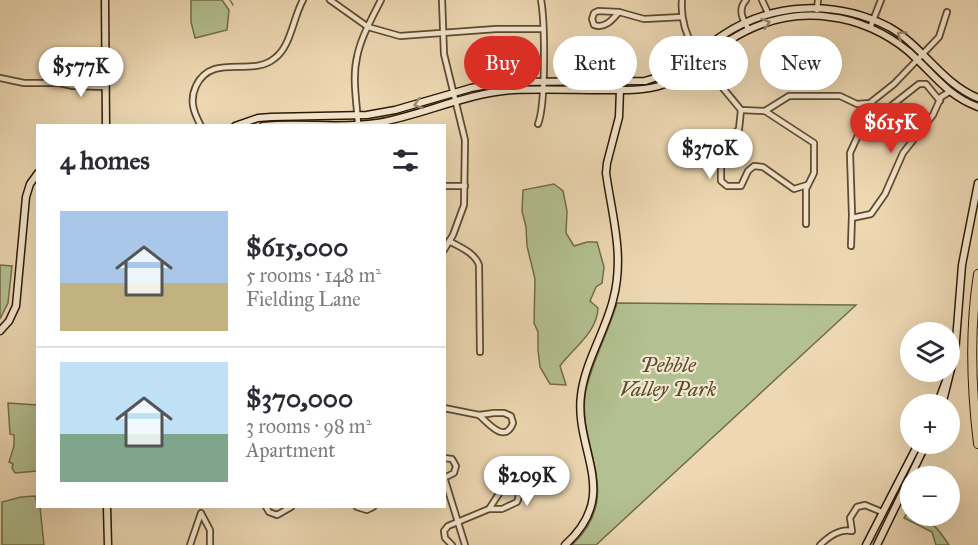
<!DOCTYPE html>
<meta charset="utf-8">
<style>
body{margin:0;font-family:"IM FELL Great Primer",serif;background:#f2f2f3;color:#2b2b33;height:100vh;display:flex;flex-direction:column;font-size:22px;white-space:nowrap}
*{box-sizing:border-box;margin:0}
p{font-size:20px;color:#7c7c81}
.icon{flex:none;width:33px;height:33px;fill:none;stroke:currentColor;stroke-width:2;stroke-linecap:round;stroke-linejoin:round}
.map{position:relative;flex:1;overflow:hidden}
.details{position:absolute;left:36px;top:124px;width:410px;height:384px;display:flex;flex-direction:column;background:#fff;border-radius:0px;box-shadow:0 6px 24px #0002}
.details>*{flex:none}
.top-card{position:absolute;left:464px;top:36px;width:424px;height:54px;display:flex;gap:12px}
.tools{position:absolute;left:900px;top:322px;display:grid;gap:12px}
.tools a{display:grid;place-items:center;width:60px;height:60px;border-radius:50%;background:#fff;box-shadow:0 6px 24px #0002;font-size:30px}
.price{position:absolute;translate:-50% -51px;padding:0 14px;border-radius:21px;background:#fff;color:#222;font-size:20px;line-height:39px;filter:drop-shadow(0 2px 3px #0008)}
.price::after{content:'';position:absolute;left:50%;top:36px;width:18px;height:14px;margin-left:-9px;background:inherit;clip-path:polygon(0 0,100% 0,50% 100%)}
.price.active{background:#d93025;color:#fff}
ul{padding:0;list-style:none}
li{display:flex;align-items:center;gap:18px;height:150px;padding:0 24px}
li+li{border-top:2px solid #e1e1e2}
li span{display:grid;place-items:center;flex:none;width:168px;height:120px;border-radius:0px;color:#555}
li>.icon{margin-inline-start:auto}
span .icon{width:72px;height:72px;fill:#fffc;stroke-width:1}
li b{font-size:26px}
h2{display:flex;justify-content:space-between;align-items:center;height:72px;padding:0 24px;font-size:26px}
.tag{padding:0 21px;border-radius:27px;background:#fff;box-shadow:0 6px 24px #0002;font-size:21px;line-height:54px}
.tag.active{background:#d93025;color:#fff}
.map>svg:first-child{display:block}
.green{fill:#b3c091;stroke:#726d4a;stroke-width:1.5}
.lines{fill:none;stroke-linecap:round;stroke-linejoin:round}
.stream{stroke:#737870;stroke-width:1.5}
.street-casing{stroke:#5f4a2f;stroke-width:8}
.secondary-casing{stroke:#301a03;stroke-width:9}
.highway-casing{stroke:#301a03;stroke-width:10}
.street{stroke:#f3e6ce;stroke-width:4.5}
.secondary{stroke:#f3e6ce;stroke-width:6}
.highway{stroke:#edd8b3;stroke-width:8}
.oneway{stroke:#9b8a73}
.labels{text-anchor:middle;dominant-baseline:central;stroke-width:4.5;stroke-linejoin:round;paint-order:stroke}
.park-label{font-size:21px;font-style:italic;fill:#574c2e;stroke:#f3e6ce}
</style>
<div class="map">
<svg width="978" height="545" viewBox="0 0 978 545">
<rect width="100%" height="100%" fill="#edd8b3"/>
<filter id="stains"><feTurbulence type="fractalNoise" baseFrequency=".00333" numOctaves="4"/><feColorMatrix values="0 0 0 0 .2 0 0 0 0 .09 0 0 0 0 .02 0 0 0 .5 -.17"/></filter>
<radialGradient id="worn" r=".72"><stop offset=".6" stop-color="#630" stop-opacity="0"/><stop offset="1" stop-color="#630" stop-opacity=".3"/></radialGradient>
<!-- green -->
<g class="green">
<path d="M191 0H222L229 10 227 30 195 38 191 22Z"/>
<path d="M554 184 563 191 567 211 566 233 574 246 587 242H597L604 267 602 283 596 287 590 301 598 308C597 333 573 348 560 366L566 385 550 384 540 367 538 350V332L534 323 535 279 527 246 526 227 522 211 523 190Z"/>
<path d="M0 265 12 266 8 303 0 319Z"/>
<path d="M617 303 856 305 596 545H572C625 496 578 448 585 395 589 368 609 331 617 303Z"/>
<path d="M8 403 37 405V471L15 473 12 468 13 464 9 462 14 446V435L10 434Z"/>
<path d="M35 496 38 507H40L44 545H2V502L21 497Z"/>
<path d="M907 513H910V516C930 516 939 530 949 545H936L932 532 904 518Z"/>
</g>
<g class="lines">
<!-- stream -->
<path class="stream" d="M230 0 233 5"/>
<!-- street casing -->
<g class="street-casing">
<g id="street">
<path d="M330 0 368 27 400 36 496 29H543"/>
<path d="M442 0 444 54 465 140 464 205 453 235 444 250"/>
<path d="M682 0C678 44 716 78 741 110L765 111 789 96H840L857 104 870 103 894 84 939 37 947 12"/>
<path d="M746 0C737 10 743 20 749 30"/>
<path d="M762 0 768 13"/>
<path d="M817 10 818 0"/>
<path d="M598 11 619 12C612 20 605 29 594 25L592 19 594 13Z"/>
<path d="M619 12 644 19 682 17"/>
<path d="M870 28 881 0"/>
<path d="M0 78 24 83H59L73 86 106 87"/>
<path d="M61 82 73 78 106 77"/>
<path d="M741 110 739 129 721 147V181L727 186H741L748 171 754 166 763 167 794 189 807 185"/>
<path d="M765 111 814 143V173L806 189V224"/>
<path d="M358 124C357 103 352 79 357 57 361 37 372 18 381 0"/>
<path d="M538 124C546 104 545 22 541 0"/>
<path d="M201 126C194 113 189 101 196 86 212 52 252 78 275 58 291 46 293 18 303 0"/>
<path d="M444 186H465"/>
<path d="M852 218 871 214 885 194 903 153 933 115 941 97 949 92"/>
<path d="M449 241C460 247 475 253 479 265L480 352"/>
<path d="M851 246 852 215 850 153 866 118 873 110H886L919 84H926L940 101"/>
<path d="M444 408 479 415"/>
<path d="M494 413H504L511 416 513 423C505 444 489 424 479 415Z"/>
<path d="M444 458 452 459 456 466 454 473 444 478"/>
<path d="M444 477 465 545"/>
<path d="M507 486C517 487 521 494 517 502L502 509H489L502 489Z"/>
<path d="M266 507 269 512 277 515 291 507"/>
<path d="M357 507 367 510 373 507"/>
<path d="M190 545 201 513 210 530V545"/>
<path d="M452 545 445 538 444 531 448 526 489 509"/>
<path d="M820 545C829 536 840 528 852 531L850 518 857 507 865 505 882 512"/>
</g>
</g>
<!-- secondary casing -->
<g class="secondary-casing">
<g id="secondary">
<path d="M105 0 106 126"/>
<path d="M235 126 258 118 271 117 367 115 395 110 471 88 503 82 645 81C681 71 694 54 723 35 773 2 836 0 889 27 923 46 941 83 978 98"/>
<path d="M263 126C301 122 339 129 377 123 423 115 466 93 513 90 543 89 574 90 604 90 623 90 644 91 662 85 689 75 707 56 730 40 760 21 795 12 830 17 858 20 886 33 908 51 933 73 946 95 978 107"/>
<path d="M0 331 9 321 16 306 26 197 30 184 38 173"/>
<path d="M937 405 947 378"/>
<path d="M942 405 955 353 962 265 978 183"/>
<path d="M107 507 108 545"/>
<path d="M565 545C622 494 574 451 581 395 585 362 605 332 613 300 625 256 612 216 606 173L607 163 619 117 620 89"/>
<path d="M866 545 918 444"/>
<path d="M877 545 926 444"/>
</g>
</g>
<!-- highway casing -->
<g class="highway-casing">
<path id="highway" d="M978 274C969 331 971 386 978 444"/>
</g>
<!-- street -->
<use href="#street" class="street"/>
<!-- secondary -->
<use href="#secondary" class="secondary"/>
<!-- highway -->
<use href="#highway" class="highway"/>
</g>
<!-- one-way arrows -->
<defs><path id="oneway-chevron" d="M-2-3.5L2.5 0L-2 3.5" fill="none" stroke-width="1.6" stroke-linecap="round" stroke-linejoin="round" transform="scale(1.5)"/></defs>
<g class="oneway">
<use href="#oneway-chevron" transform="translate(766 23) rotate(-18)"/>
<use href="#oneway-chevron" transform="translate(901 35) rotate(-145)"/>
<use href="#oneway-chevron" transform="translate(418 104) rotate(163)"/>
</g>
<g class="labels">
<!-- park labels -->
<g class="park-label">
<text x="668" y="365">Pebble<tspan x="668" dy="24">Valley Park</tspan></text>
</g>
</g>
<rect width="100%" height="100%" filter="url(#stains)"/>
<rect width="100%" height="100%" fill="url(#worn)"/>
</svg>
<div class="tools">
<a><svg class="icon" aria-label="layers" viewBox="0 0 24 24"><path d="M12 4l9 5-9 5-9-5zM3 14l9 5 9-5"/></svg></a>
<a>+</a>
<a>−</a>
</div>
<b class="price" style="left:81px;top:98px">$577K</b>
<b class="price active" style="left:891px;top:154px">$615K</b>
<b class="price" style="left:710px;top:180px">$370K</b>
<b class="price" style="left:527px;top:507px">$209K</b>
<div class="top-card">
<a class="tag active">Buy</a>
<a class="tag">Rent</a>
<a class="tag">Filters</a>
<a class="tag">New</a>
</div>
<section class="details">
<h2>4 homes<svg class="icon" aria-label="filters" viewBox="0 0 24 24"><path d="M4 7h16M4 17h16"/><circle cx="9" cy="7" r="2"/><circle cx="15" cy="17" r="2"/></svg></h2>
<ul>
<li><span style="background:linear-gradient(#a9c7e8 60%,#c2b280 0)"><svg class="icon" aria-label="home" viewBox="0 0 24 24"><path d="M3 11l9-7 9 7M6 9v11h12V9"/></svg></span><div><b>$615,000</b><p>5 rooms · 148 m²</p><p>Fielding Lane</p></div></li>
<li><span style="background:linear-gradient(#bfe0f5 60%,#7fa58c 0)"><svg class="icon" aria-label="home" viewBox="0 0 24 24"><path d="M3 11l9-7 9 7M6 9v11h12V9"/></svg></span><div><b>$370,000</b><p>3 rooms · 98 m²</p><p>Apartment</p></div></li>
</ul>
</section>
</div>
